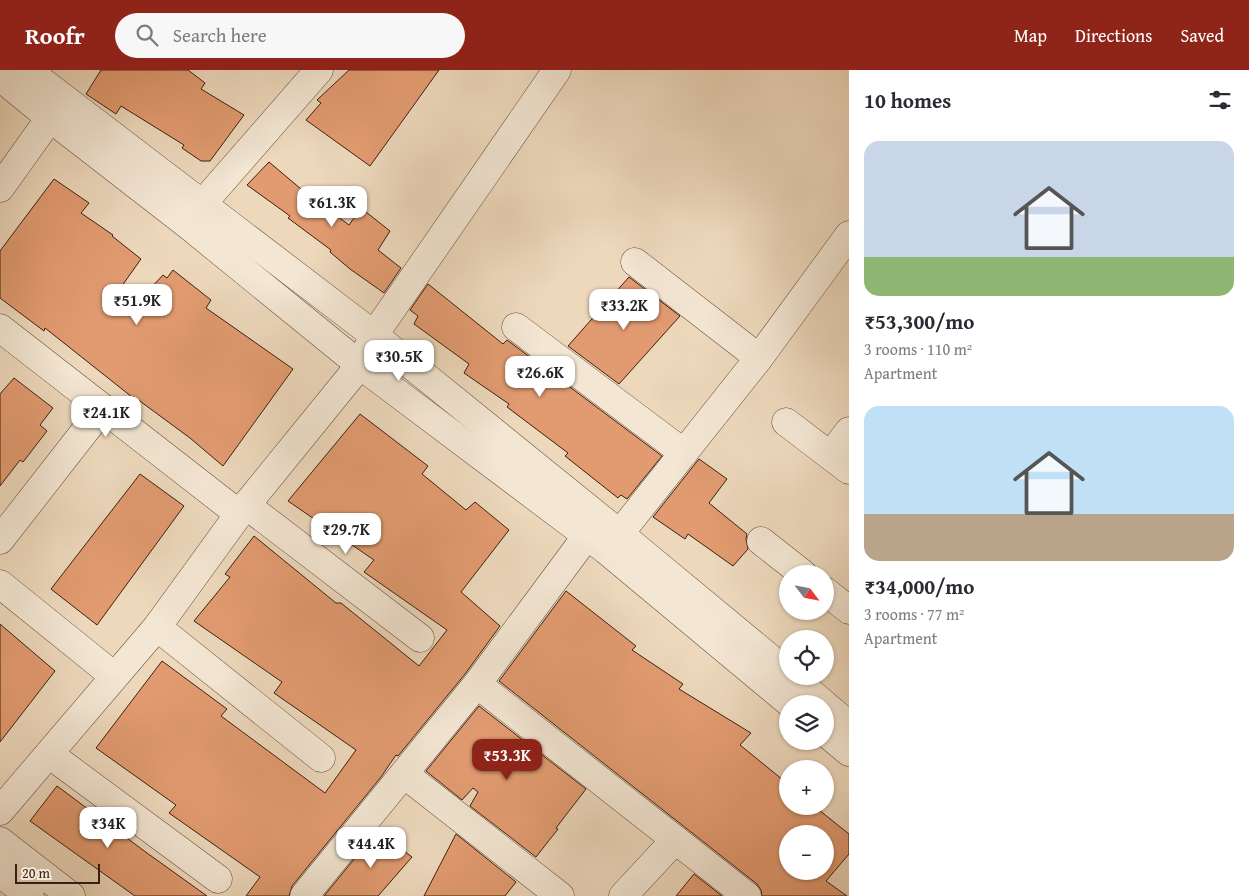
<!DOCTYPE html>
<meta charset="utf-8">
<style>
body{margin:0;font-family:"Gentium Book Plus",serif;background:#f7f7f7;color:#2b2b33;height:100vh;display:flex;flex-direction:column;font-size:19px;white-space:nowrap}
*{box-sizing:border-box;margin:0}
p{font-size:16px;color:#7c7c81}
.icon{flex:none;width:28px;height:28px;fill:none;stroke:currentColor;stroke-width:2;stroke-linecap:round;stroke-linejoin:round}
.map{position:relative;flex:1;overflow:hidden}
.sheet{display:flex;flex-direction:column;background:#fff;width:400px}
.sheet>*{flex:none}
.needle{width:32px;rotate:122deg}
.buttons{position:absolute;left:779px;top:495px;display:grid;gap:10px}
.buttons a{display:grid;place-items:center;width:55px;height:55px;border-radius:50%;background:#fff;box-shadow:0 1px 4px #0004;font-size:25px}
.scale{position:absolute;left:15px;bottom:12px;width:85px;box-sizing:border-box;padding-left:5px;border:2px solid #3b2011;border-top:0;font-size:14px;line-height:18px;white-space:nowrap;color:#3b2011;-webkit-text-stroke:4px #f3e6d3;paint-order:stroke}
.price{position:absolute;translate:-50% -42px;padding:0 11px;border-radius:10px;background:#fff;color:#222;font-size:16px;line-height:32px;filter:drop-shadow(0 1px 2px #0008)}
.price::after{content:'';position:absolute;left:50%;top:30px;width:15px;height:11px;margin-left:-8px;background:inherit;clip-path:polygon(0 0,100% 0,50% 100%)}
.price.on{background:#8f2418;color:#fff}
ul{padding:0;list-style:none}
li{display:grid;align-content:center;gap:10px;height:265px;padding:0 15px}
li span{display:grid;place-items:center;height:155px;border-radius:15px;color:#555}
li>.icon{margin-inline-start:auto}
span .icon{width:90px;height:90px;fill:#fffc;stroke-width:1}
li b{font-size:21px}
h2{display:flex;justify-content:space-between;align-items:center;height:60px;padding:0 15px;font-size:21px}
header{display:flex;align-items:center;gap:30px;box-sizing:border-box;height:70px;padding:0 25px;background:#8f2418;color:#fff}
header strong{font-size:24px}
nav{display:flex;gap:28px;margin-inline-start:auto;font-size:18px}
.search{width:350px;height:45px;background:#f7f7f7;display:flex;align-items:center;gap:12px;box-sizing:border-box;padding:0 18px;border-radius:28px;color:#7c7c81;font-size:19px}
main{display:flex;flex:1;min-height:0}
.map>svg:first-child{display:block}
.building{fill:#e29b70;stroke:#3b2011;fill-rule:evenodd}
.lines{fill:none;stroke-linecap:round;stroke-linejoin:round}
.minor-casing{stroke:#684e3c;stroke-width:29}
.minor{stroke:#f3e6d3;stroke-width:28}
</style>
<header>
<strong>Roofr</strong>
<div class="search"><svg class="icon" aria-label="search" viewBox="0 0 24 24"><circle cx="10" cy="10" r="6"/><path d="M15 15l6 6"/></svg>Search here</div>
<nav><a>Map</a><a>Directions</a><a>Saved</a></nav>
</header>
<main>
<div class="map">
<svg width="849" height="826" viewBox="0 0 849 826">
<rect width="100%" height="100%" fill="#edd8bc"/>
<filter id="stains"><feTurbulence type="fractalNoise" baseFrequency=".004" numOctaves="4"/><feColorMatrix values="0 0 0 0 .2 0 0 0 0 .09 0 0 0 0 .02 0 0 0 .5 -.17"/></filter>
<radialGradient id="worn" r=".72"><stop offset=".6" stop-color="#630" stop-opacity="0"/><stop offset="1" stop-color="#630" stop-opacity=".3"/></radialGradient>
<!-- building -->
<g class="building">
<path d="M101 0H188L205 13 201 19 244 45 210 91H201L182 78 184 75 121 36 116 44 86 24Z"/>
<path d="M349 0H439L370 96 306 50 321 33 317 30Z"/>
<path d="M269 92 301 119 349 155 361 138 390 161 378 180 401 198 384 223 350 199 330 182 331 180 288 148 290 146 247 115Z"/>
<path d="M54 109 89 133 81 143 113 165 112 166 141 189 119 220 136 234 163 205 167 208 173 200 211 230 206 238 293 299 223 396 190 368 133 326 132 327 45 258 44 261 0 228V181Z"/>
<path d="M629 207 680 246 619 314 568 276Z"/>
<path d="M428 214 503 274 507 270 662 386 627 429 621 425 618 428 565 386 568 383 507 337 509 334 464 303 469 294 414 254 418 246 410 240Z"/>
<path d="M14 308 53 338 40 355 47 361 23 392 20 390 0 416V324Z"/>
<path d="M360 344 428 396 422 404 466 440 475 432 509 460 461 522 500 556 465 604 398 686 396 685 381 707 292 816 289 826H246L260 807 169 743 176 735 96 678 162 591 227 639 221 646 325 723 356 680 274 623 282 612 194 551 230 507 225 504 254 466 336 533H341L419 596 447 560 364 502 374 490 288 431Z"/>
<path d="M699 389 727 409 709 433 747 464 746 469 748 479 733 496 688 464 685 469 653 447Z"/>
<path d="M140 404 184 436 97 555 51 519Z"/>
<path d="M566 521 636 576 632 580 683 614 679 619 751 663 740 675 788 714V736H814L849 764V784L826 811 847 826H762L761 820 757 814 499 611ZM788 764H825V801H788Z"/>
<path d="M0 554 55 601 0 672Z"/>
<path d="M479 636 586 719 556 758 558 759 536 787 470 736 478 722 473 718 462 730 426 701Z"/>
<path d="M57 716 147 783 207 826H135L30 751Z"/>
<path d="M377 761 412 787 378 826H324Z"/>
<path d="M456 764 516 812 505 826H424Z"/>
<path d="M694 804 722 826H676Z"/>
</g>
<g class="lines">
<!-- minor casing -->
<g class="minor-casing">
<g id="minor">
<path d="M27 0 374 265 620 464 788 603"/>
<path d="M0 7 50 48 188 155 360 295 606 480 791 634"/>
<path d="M0 118 60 34"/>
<path d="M203 133 319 0"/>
<path d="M635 192 759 288"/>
<path d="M516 257 684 383"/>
<path d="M0 258 239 444"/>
<path d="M786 352 849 400"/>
<path d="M831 385 849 361"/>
<path d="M246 435 420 568"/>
<path d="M0 470 103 338"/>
<path d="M761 471 803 504"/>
<path d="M609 477 759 288 849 165"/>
<path d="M0 514 114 606"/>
<path d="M825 521 849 540"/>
<path d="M157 557 321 688"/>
<path d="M791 606 824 634"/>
<path d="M477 614 747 826"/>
<path d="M825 635 849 655"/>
<path d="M825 662 849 682"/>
<path d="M49 684 218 809"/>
<path d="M404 704 560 826"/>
<path d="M0 741 157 557 239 444 360 295 374 265 557 0"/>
<path d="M0 771 71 826"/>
<path d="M0 803 30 826"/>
<path d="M304 826 477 614 586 467"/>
<path d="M623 826 675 770"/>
</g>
</g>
<!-- minor -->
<use href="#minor" class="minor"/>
</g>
<rect width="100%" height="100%" filter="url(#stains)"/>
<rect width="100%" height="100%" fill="url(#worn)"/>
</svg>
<div class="buttons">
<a><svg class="needle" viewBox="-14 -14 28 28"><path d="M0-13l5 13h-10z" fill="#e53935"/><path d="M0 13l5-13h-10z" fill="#7c7c81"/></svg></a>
<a><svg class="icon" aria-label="locate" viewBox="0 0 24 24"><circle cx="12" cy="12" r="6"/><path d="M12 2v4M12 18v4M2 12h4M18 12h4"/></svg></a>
<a><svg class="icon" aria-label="layers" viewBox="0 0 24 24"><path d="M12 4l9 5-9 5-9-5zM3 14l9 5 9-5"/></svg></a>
<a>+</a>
<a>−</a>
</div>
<div class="scale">20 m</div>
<b class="price" style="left:332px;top:158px">₹61.3K</b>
<b class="price" style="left:137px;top:256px">₹51.9K</b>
<b class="price" style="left:624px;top:261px">₹33.2K</b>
<b class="price" style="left:399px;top:312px">₹30.5K</b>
<b class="price" style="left:540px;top:328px">₹26.6K</b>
<b class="price" style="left:106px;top:368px">₹24.1K</b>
<b class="price" style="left:346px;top:485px">₹29.7K</b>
<b class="price on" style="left:507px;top:711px">₹53.3K</b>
<b class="price" style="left:108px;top:779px">₹34K</b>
<b class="price" style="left:371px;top:799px">₹44.4K</b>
</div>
<section class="sheet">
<h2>10 homes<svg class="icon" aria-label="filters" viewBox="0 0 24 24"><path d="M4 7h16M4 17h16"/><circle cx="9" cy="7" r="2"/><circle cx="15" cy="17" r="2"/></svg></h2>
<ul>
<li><span style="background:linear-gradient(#c9d6e8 75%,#8fb573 0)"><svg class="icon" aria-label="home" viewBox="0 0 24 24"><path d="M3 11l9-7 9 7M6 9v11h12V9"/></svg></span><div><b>₹53,300/mo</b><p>3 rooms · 110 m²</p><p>Apartment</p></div></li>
<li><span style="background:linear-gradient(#bfe0f5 70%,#b9a48a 0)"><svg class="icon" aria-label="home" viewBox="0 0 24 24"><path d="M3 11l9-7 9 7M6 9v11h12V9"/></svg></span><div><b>₹34,000/mo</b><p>3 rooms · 77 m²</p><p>Apartment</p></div></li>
</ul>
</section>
</main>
